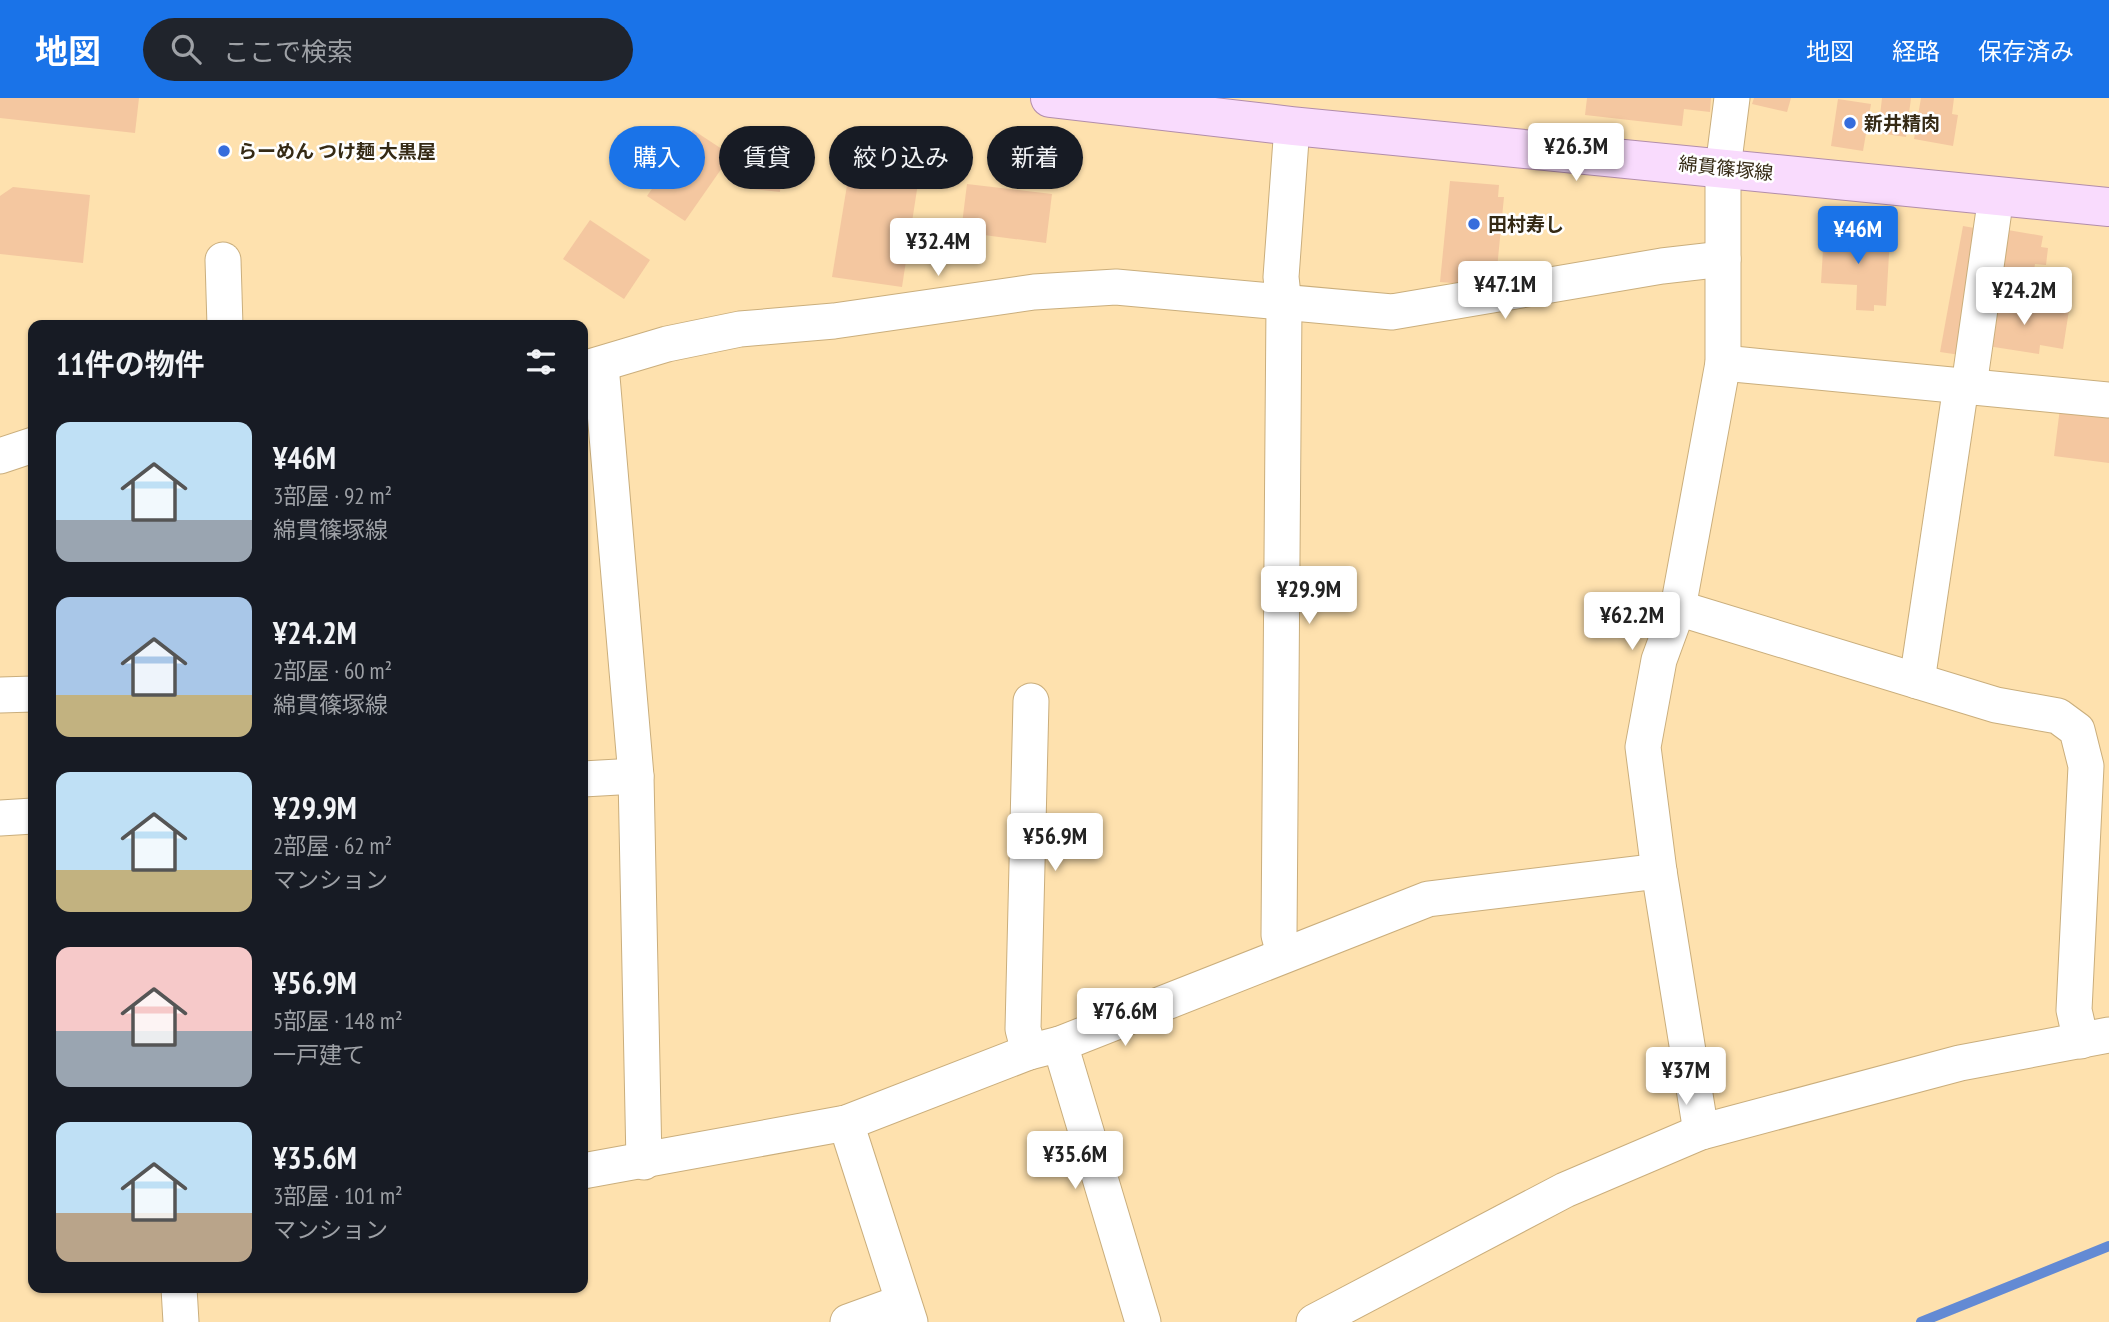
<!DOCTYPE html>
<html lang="ja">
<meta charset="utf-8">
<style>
body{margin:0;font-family:"PT Sans Narrow","Noto Sans JP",sans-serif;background:#20242c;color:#f1f3f6;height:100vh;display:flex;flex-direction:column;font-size:26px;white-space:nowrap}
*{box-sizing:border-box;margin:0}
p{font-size:23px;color:#9ea1a6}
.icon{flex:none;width:38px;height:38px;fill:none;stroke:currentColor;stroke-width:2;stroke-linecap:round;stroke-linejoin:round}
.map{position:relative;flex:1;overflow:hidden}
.side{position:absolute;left:28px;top:222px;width:560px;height:973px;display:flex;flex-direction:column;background:#171b24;border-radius:14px;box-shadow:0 2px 5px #0004}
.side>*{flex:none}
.guide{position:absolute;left:609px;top:28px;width:665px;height:63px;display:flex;gap:14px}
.price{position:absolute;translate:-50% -60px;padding:0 16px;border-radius:7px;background:#fff;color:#222;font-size:23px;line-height:46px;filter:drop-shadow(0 2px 4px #0008)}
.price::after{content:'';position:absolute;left:50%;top:42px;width:21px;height:16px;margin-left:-10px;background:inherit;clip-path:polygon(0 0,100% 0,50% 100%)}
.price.active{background:#1a73e8;color:#fff}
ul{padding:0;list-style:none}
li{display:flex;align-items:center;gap:21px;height:175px;padding:0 28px}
li span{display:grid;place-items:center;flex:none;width:196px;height:140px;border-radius:14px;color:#555}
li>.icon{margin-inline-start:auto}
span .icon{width:84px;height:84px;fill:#fffc;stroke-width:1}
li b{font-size:30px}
h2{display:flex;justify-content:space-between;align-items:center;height:84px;padding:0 28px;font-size:30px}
.pill{padding:0 24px;border-radius:32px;background:#171b24;box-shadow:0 2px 5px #0004;font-size:24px;line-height:63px}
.pill.active{background:#1a73e8;color:#fff}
header{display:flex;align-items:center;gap:42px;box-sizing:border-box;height:98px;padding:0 35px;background:#1a73e8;color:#fff}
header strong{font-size:33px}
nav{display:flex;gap:38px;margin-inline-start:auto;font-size:24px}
.search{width:490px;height:63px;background:#20242c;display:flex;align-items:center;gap:18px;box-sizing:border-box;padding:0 24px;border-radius:38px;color:#9ea1a6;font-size:26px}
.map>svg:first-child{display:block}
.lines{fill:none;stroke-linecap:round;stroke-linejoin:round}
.stream{stroke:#638ad4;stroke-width:10}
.building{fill:#f4c7a0}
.minor-casing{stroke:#caae7c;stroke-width:37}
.major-casing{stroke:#b28dab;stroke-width:40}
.minor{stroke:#fff;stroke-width:35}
.major{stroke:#f9dbfd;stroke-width:38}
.poi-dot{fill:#366ddc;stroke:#fff;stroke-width:2.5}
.labels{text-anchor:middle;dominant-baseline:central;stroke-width:5;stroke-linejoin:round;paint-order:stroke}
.poi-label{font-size:19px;font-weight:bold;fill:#352a15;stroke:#fff;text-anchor:start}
.street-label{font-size:19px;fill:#352a15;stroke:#fff}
</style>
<header>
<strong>地図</strong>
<div class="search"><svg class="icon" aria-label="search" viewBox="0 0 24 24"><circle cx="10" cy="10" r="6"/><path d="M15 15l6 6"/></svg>ここで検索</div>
<nav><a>地図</a><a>経路</a><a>保存済み</a></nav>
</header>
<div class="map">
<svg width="2109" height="1224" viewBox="0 0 2109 1224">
<rect width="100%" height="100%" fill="#fee1ae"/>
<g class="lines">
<!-- stream -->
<path class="stream" d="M1921 1224 2109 1148"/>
</g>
<!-- building -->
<g class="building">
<path d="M0 0H139L135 35 0 20Z"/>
<path d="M1587 0H1711L1710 14 1684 11 1682 28 1585 17Z"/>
<path d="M1754 0H1791L1787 14 1752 6Z"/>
<path d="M1882 0H1911L1906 39 1878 35Z"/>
<path d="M1921 0H1954L1952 16 1958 17 1953 48 1914 41Z"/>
<path d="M1838 1 1871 6 1863 53 1831 48Z"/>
<path d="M693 32 731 57 685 123 647 98Z"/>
<path d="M749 47 804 54 800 84 781 81 780 94 744 90Z"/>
<path d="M849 75 918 85 902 189 832 179Z"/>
<path d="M1450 83 1499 87 1498 99H1504L1497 171 1474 169 1473 187 1440 184Z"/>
<path d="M967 86 1052 96 1046 145 961 134Z"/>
<path d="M13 89 90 97 83 165 0 156V98Z"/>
<path d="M590 122 650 162 624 201 563 161Z"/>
<path d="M1963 128 1986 132 1967 258 1940 254Z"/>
<path d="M2002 131 2043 138 2041 149 2048 150 2046 167 2035 166 2032 185 2025 184 2023 199 1992 194Z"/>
<path d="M1824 135 1890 139 1886 208 1874 207V213L1856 212 1857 187 1821 185Z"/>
<path d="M1988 204 2069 212 2063 251 2040 247 2039 256 1981 247Z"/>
<path d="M2060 310 2109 316V365L2054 358Z"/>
</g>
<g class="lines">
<!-- minor casing -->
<g class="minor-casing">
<g id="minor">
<path d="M223 162 225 228"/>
<path d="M1723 265 2109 302"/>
<path d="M601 267 636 678 644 1064"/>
<path d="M583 271 667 246 740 231 834 223 1034 194 1116 189 1392 214 1662 168 1723 161"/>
<path d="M1969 288 1996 98"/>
<path d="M0 358 33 347"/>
<path d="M1678 510 1996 607 2058 618 2077 632 2086 668 2074 912 2081 943"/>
<path d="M1917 583 1961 288"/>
<path d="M0 597 33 596"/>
<path d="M583 681 636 678"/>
<path d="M0 720 33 718"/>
<path d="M1284 856 1279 837 1284 207 1281 179 1292 28"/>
<path d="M1060 946 1143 1224"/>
<path d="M1029 954 1023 931 1031 603"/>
<path d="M846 1025 910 1224"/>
<path d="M1701 1034 1659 773 1643 649 1659 562 1678 510 1723 265V70L1732 0"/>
<path d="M583 1073 846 1025 1029 954 1060 946 1428 801 1659 773"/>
<path d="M179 1190 181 1224"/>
<path d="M848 1224 903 1204"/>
<path d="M1314 1224 1565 1092 1701 1034 1960 965 2109 937"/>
</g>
</g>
<!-- major casing -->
<g class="major-casing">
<path id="major" d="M1050 0 1292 28 2109 109"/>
</g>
<!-- minor -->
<use href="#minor" class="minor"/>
<!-- major -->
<use href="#major" class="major"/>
</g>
<!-- markers -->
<g class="poi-dot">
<circle cx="1850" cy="25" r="7"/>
<circle cx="224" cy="53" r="7"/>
<circle cx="1474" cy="126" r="7"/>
</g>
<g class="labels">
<!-- poi labels -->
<g class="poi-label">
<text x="1864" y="25">新井精肉</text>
<text x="238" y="53">らーめん つけ麺 大黒屋</text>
<text x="1488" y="126">田村寿し</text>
</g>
<!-- street labels -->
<g class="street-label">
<text transform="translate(1726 70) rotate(6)">綿貫篠塚線</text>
</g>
</g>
</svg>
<b class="price" style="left:1576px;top:85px">¥26.3M</b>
<b class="price active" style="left:1858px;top:168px">¥46M</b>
<b class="price" style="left:938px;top:180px">¥32.4M</b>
<b class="price" style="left:1505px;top:223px">¥47.1M</b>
<b class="price" style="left:2024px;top:229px">¥24.2M</b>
<b class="price" style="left:1309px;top:528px">¥29.9M</b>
<b class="price" style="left:1632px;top:554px">¥62.2M</b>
<b class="price" style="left:1055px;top:775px">¥56.9M</b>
<b class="price" style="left:1125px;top:950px">¥76.6M</b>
<b class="price" style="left:1686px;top:1009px">¥37M</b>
<b class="price" style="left:1075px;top:1093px">¥35.6M</b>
<div class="guide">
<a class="pill active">購入</a>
<a class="pill">賃貸</a>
<a class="pill">絞り込み</a>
<a class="pill">新着</a>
</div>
<section class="side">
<h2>11件の物件<svg class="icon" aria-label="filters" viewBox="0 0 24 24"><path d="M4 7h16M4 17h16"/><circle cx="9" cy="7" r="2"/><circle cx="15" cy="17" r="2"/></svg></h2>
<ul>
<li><span style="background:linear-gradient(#bfe0f5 70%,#9aa5b1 0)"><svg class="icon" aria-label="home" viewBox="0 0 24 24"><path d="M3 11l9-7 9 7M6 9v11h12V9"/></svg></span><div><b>¥46M</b><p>3部屋 · 92 m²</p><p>綿貫篠塚線</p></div></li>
<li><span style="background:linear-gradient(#a9c7e8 70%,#c2b280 0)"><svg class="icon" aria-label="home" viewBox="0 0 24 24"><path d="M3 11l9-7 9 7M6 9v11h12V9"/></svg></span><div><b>¥24.2M</b><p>2部屋 · 60 m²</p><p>綿貫篠塚線</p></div></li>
<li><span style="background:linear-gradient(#bfe0f5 70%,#c2b280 0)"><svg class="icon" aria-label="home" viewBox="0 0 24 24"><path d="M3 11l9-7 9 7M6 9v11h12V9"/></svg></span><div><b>¥29.9M</b><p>2部屋 · 62 m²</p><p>マンション</p></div></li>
<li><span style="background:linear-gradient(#f6c9c9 60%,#9aa5b1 0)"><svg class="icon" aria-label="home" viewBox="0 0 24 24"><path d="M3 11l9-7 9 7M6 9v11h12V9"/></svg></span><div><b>¥56.9M</b><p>5部屋 · 148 m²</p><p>一戸建て</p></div></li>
<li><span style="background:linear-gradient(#bfe0f5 65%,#b9a48a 0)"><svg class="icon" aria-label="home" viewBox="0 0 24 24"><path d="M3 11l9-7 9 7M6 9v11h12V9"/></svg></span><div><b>¥35.6M</b><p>3部屋 · 101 m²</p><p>マンション</p></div></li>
</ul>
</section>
</div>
